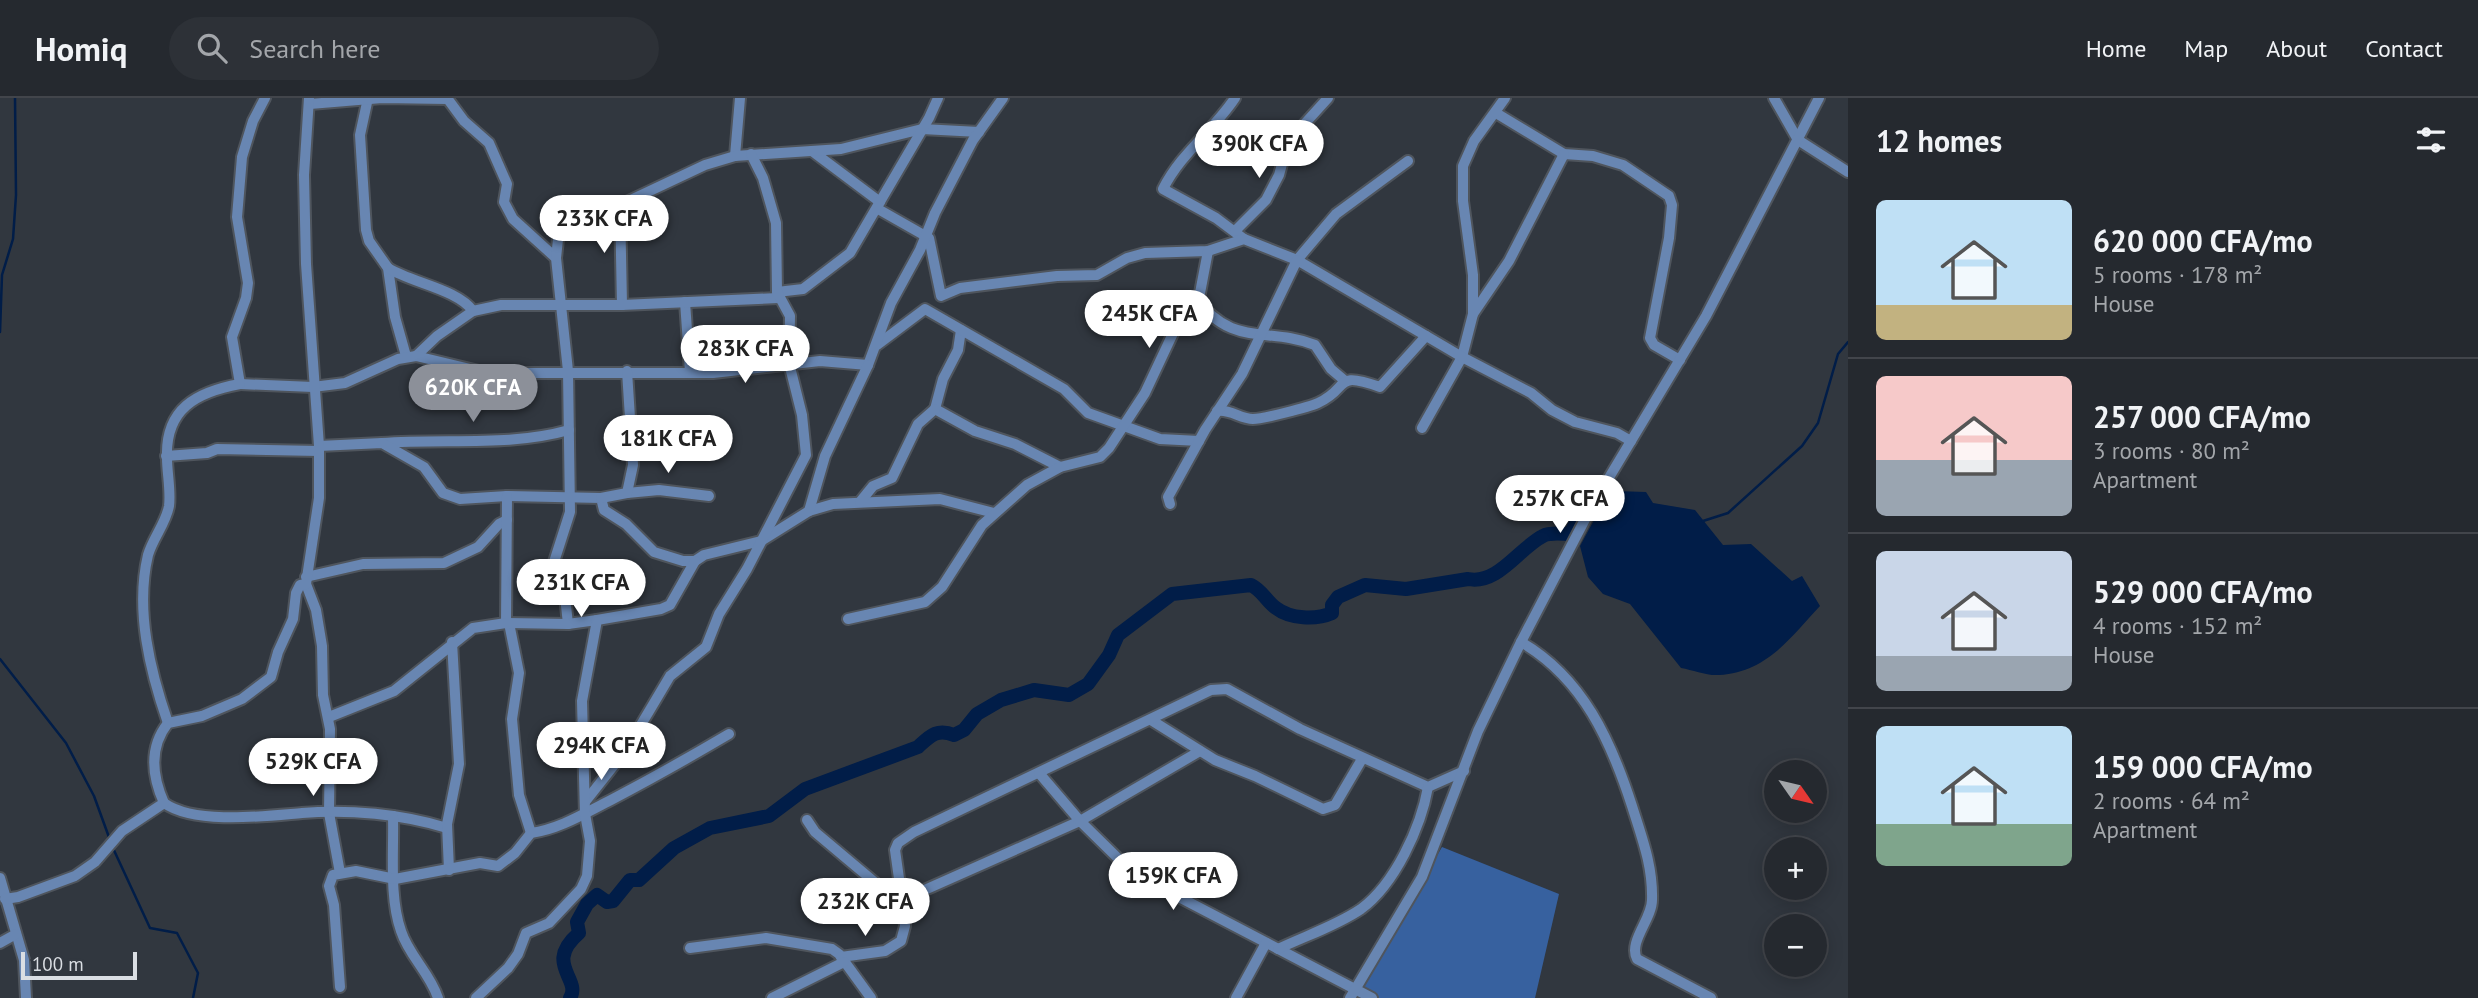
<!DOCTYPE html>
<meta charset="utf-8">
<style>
body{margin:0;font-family:"PT Sans",sans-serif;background:#2d3137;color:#f1f3f6;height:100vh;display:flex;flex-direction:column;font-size:26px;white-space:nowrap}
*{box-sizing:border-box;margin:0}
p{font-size:23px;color:#a3a6aa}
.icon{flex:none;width:38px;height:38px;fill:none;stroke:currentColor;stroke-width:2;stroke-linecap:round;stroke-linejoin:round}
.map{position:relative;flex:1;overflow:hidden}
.sheet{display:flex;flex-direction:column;background:#25292f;width:630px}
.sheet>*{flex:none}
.needle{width:46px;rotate:124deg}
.buttons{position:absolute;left:1764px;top:662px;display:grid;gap:14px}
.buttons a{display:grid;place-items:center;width:63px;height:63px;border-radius:50%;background:#25292f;box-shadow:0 4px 18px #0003,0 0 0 2px #42454b;font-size:35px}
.scale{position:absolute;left:21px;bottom:18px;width:116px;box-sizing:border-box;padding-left:7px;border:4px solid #dadee3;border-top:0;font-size:19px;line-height:24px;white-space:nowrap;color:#dadee3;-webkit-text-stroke:5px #31373f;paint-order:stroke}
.price{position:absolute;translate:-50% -60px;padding:0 16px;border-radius:24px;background:#fff;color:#222;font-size:23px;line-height:46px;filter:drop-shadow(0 2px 4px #0008)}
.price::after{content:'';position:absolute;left:50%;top:42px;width:21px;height:16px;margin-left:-10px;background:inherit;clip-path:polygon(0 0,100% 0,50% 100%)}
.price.on{background:#8c9099;color:#fff}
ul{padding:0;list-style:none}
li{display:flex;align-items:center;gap:21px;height:175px;padding:0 28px}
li+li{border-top:2px solid #42454b}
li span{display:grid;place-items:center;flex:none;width:196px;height:140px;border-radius:10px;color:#555}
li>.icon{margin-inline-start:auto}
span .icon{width:84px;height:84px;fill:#fffc;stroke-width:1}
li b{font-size:30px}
h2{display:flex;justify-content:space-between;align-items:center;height:84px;padding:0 28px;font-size:30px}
header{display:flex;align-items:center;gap:42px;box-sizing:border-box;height:98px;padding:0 35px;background:#25292f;border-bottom:2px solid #42454b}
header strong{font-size:33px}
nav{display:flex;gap:38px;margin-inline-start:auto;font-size:24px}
.search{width:490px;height:63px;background:#2d3137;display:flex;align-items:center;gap:18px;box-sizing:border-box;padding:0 24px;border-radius:38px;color:#a3a6aa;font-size:26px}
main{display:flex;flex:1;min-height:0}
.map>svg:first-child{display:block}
.forest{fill:#37619f}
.water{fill:#011d48}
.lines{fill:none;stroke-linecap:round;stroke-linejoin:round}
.stream{stroke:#011d48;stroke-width:2.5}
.river{stroke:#011d48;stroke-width:14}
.minor-casing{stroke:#4f555d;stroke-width:14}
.minor{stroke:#6886b2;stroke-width:10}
</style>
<header>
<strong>Homiq</strong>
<div class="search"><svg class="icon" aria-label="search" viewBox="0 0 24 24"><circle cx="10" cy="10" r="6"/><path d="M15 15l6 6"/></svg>Search here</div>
<nav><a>Home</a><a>Map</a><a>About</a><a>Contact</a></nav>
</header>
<main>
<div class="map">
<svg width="1848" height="900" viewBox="0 0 1848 900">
<rect width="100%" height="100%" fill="#31373f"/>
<!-- forest -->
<path class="forest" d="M1442 749 1559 796 1535 900H1354Z"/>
<!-- water -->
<path class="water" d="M1615 393 1646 394 1653 405 1695 412 1723 447 1751 446 1792 483 1802 478 1820 508C1790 540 1767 574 1719 577 1707 578 1693 572 1681 570L1630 506 1603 496 1588 479 1580 448 1600 411Z"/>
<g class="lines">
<!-- stream -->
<g class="stream">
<path d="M0 234 2 177 13 141 16 97 15 0"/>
<path d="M1703 423 1728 415 1802 348 1818 325 1838 256 1848 244"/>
<path d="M0 561 66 645 94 698 110 742"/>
<path d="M112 748 150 830 177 835 198 875 193 900"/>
</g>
<!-- river -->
<path class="river" d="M570 900C582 881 543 866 579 835L577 824 587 806 597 797 607 804 613 803 630 782H639L674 750 710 730 769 718 805 691 918 649C930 638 937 630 954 637L964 632 977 616 1001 602 1034 592 1069 597 1088 586 1109 557 1118 537 1172 496 1251 487C1263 493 1266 503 1276 510 1290 521 1316 522 1332 515V507L1338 499 1365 487 1406 491 1468 481C1498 487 1519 450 1543 438 1550 434 1562 436 1570 436L1584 411"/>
<!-- minor casing -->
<g class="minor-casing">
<g id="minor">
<path d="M368 0 360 37 366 132 369 143 388 170 395 219 406 258"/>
<path d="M447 0 464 23 489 45 507 86 504 104 513 121 556 160 568 273 570 414 554 464 563 480 568 526"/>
<path d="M1235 0C1213 33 1181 55 1163 91L1216 120 1244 141"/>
<path d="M1774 0 1798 42 1848 74"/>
<path d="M310 6 382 0 447 1"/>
<path d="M1496 15 1564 56 1593 58 1623 67 1669 98 1672 107 1669 140 1650 240 1654 247 1680 262"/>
<path d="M812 53 880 104"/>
<path d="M735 58 740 0"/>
<path d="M620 107 622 207"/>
<path d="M878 111 929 140 941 198 960 190 1057 178 1097 177 1127 160 1145 155 1208 153 1244 141 1297 162 1336 116 1408 63"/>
<path d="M1235 133 1266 102 1279 77 1288 44 1328 0"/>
<path d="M556 160 559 132 567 120 620 107 705 67 735 58 841 51 922 31 979 34"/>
<path d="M388 170C412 185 457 191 473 213"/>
<path d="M777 194 803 191 850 155 929 20 938 0"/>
<path d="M1195 199C1233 251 1267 228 1315 247L1331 271 1344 282"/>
<path d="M685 204 690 274"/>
<path d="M1473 216 1509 163 1564 56"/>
<path d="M961 232 958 252 943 281 935 311 975 333 1015 346 1060 369"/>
<path d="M877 247 925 211 1064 291 1088 315 1160 341 1199 343"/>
<path d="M416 258 437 238 473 213 501 207H622L778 200"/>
<path d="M240 286 313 289 345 285 398 261 416 258 487 275H713L820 263 868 267 891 205 920 152 935 115 973 42 1003 0"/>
<path d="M1217 313C1231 311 1240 321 1253 321 1263 321 1309 309 1318 305 1351 290 1332 272 1380 289L1426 238"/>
<path d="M1422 330 1462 259 1473 216V177L1463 103V68L1474 43 1505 0"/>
<path d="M382 345C445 340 509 349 569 332"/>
<path d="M319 348 382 345 424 369 443 395 460 401 507 398 601 400 604 412 626 426 654 454 683 463H695L704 457 761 443 809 413 833 406 940 401 994 415"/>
<path d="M166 358 207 355 217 351 319 353"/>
<path d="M627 395 659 392 709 398"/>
<path d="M601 400 627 395 633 367 627 273"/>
<path d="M860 404 873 388 892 380 918 326 935 311"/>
<path d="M1170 406 1168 399 1205 332 1242 276 1297 162 1462 259 1531 295 1552 312 1575 324 1617 335 1631 343"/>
<path d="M809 413 825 358 868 267"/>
<path d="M306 479 363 466 444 465 478 449 499 426 507 422"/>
<path d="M306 486 316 512 322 548 323 597 330 631 329 715 340 775"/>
<path d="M848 521 925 504 942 489 982 427 1027 387 1060 369 1100 359 1109 350 1145 295 1183 214 1200 195 1208 153"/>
<path d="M506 525 507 398"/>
<path d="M509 525 519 575 512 621 519 697 531 735"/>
<path d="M1521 544C1583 580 1611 643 1632 708 1642 740 1653 768 1652 802 1652 821 1628 844 1637 861L1711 900"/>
<path d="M329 619 394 593 473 530 506 525 568 526 597 522"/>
<path d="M1151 622 1215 662 1255 678 1323 711 1335 707 1362 661"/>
<path d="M168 625C150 573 135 512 148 457 153 440 166 425 169 408 171 393 167 375 167 360 165 311 196 294 240 286L232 239 246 200 248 185 237 119 242 59 253 23 265 0"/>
<path d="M1200 653 1080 723 902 802 895 752 898 745 914 734 1211 592 1227 591 1300 631 1428 689 1464 673"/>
<path d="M1039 675 1080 723 1133 775 1372 900"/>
<path d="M585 704 626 652 670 578 706 549 719 516 747 471 806 357 802 317 789 265 790 218 777 194 776 125 763 80 751 56"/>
<path d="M164 705C195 727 266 718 302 715 349 711 402 716 447 730"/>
<path d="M393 718C394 754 389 799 401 833 409 858 430 875 438 900"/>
<path d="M807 722 815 734 903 808"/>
<path d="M449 772 447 726 459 666 452 544"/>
<path d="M0 780 24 862 26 900"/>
<path d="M5 801 18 799 75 778 95 764 122 733 164 705C152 678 149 649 168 625L202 618 242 601 271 579 278 554 293 521 296 495 300 487 306 486 319 400V348L306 166 304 77 309 0"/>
<path d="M0 845 16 836"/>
<path d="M690 850 766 840 832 851 839 856 871 900"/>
<path d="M1278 851C1305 838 1336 828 1361 811 1395 786 1421 729 1428 689"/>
<path d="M841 859 885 853 901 843 905 828 902 802"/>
<path d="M340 889 334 807 329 788 333 777 356 773 395 781 480 765 498 768 515 755 531 735C560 731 585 715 611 702 651 681 690 659 729 636"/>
<path d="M476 900 508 870 518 856 526 835 549 825 581 791 587 778 590 743 585 716 582 603 597 522 661 511 670 507 695 463"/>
<path d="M772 900 844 864"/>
<path d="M1236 900 1266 845"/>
<path d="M1350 900 1422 779 1478 633 1521 544 1592 408 1706 218 1819 0"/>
</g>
</g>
<!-- minor -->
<use href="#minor" class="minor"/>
</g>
</svg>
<div class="buttons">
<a><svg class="needle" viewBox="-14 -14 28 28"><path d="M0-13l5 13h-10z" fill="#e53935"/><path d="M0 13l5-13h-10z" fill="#a3a6aa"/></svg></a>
<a>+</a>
<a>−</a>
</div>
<div class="scale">100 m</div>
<b class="price" style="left:1259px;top:82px">390K CFA</b>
<b class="price" style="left:604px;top:157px">233K CFA</b>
<b class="price" style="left:1149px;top:252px">245K CFA</b>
<b class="price" style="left:745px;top:287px">283K CFA</b>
<b class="price on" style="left:473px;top:326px">620K CFA</b>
<b class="price" style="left:668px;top:377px">181K CFA</b>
<b class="price" style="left:1560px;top:437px">257K CFA</b>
<b class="price" style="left:581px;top:521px">231K CFA</b>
<b class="price" style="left:601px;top:684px">294K CFA</b>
<b class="price" style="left:313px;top:700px">529K CFA</b>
<b class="price" style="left:1173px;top:814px">159K CFA</b>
<b class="price" style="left:865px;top:840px">232K CFA</b>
</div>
<section class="sheet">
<h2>12 homes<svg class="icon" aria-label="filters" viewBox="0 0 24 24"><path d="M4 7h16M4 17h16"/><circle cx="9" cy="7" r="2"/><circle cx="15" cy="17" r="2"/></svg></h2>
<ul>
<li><span style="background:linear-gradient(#bfe0f5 75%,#c2b280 0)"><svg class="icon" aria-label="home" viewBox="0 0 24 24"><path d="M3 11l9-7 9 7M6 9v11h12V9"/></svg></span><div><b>620 000 CFA/mo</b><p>5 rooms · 178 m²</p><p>House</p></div></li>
<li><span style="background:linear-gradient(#f6c9c9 60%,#9aa5b1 0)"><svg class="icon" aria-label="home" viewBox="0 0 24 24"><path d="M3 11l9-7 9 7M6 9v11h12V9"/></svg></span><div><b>257 000 CFA/mo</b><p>3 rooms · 80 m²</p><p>Apartment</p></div></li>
<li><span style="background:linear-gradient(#c9d6e8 75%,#9aa5b1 0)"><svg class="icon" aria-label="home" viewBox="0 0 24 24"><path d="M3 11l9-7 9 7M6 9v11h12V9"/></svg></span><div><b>529 000 CFA/mo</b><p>4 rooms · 152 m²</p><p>House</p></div></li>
<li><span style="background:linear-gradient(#bfe0f5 70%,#7fa58c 0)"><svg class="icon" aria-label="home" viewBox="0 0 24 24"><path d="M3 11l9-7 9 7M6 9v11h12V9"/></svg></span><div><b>159 000 CFA/mo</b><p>2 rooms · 64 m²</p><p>Apartment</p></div></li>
</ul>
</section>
</main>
